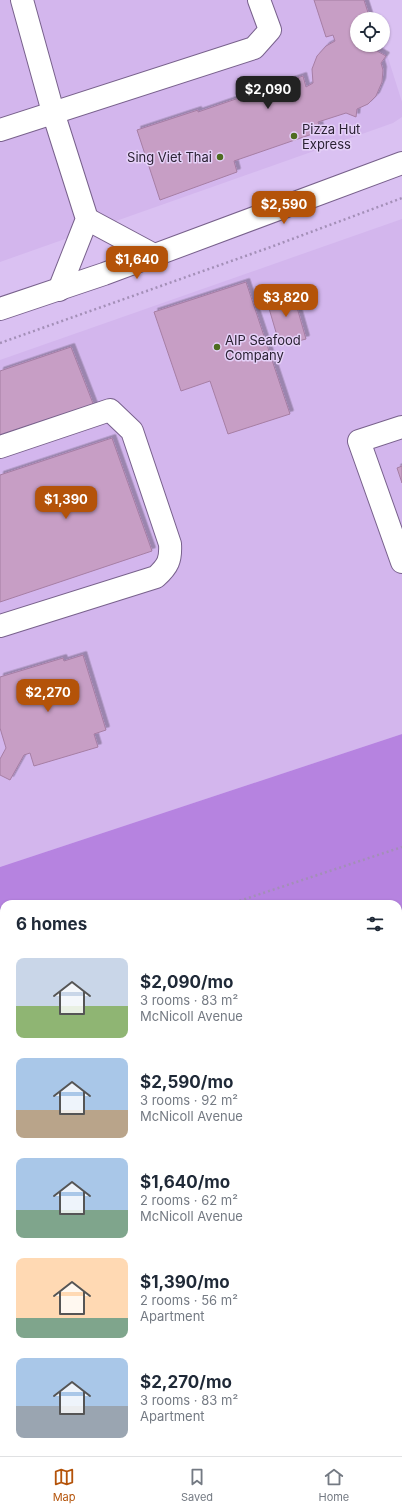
<!DOCTYPE html>
<meta charset="utf-8">
<style>
body{margin:0;font-family:Inter,sans-serif;background:#f6f6f7;color:#1f2937;height:100vh;display:flex;flex-direction:column;font-size:15px;white-space:nowrap}
*{box-sizing:border-box;margin:0}
p{font-size:13px;color:#747a83}
.icon{flex:none;width:22px;height:22px;fill:none;stroke:currentColor;stroke-width:2;stroke-linecap:round;stroke-linejoin:round}
.map{position:relative;flex:1;overflow:hidden}
.details{position:absolute;left:0px;top:900px;width:402px;height:556px;display:flex;flex-direction:column;background:#fff;border-radius:12px 12px 0 0;box-shadow:0 1px 3px #0004}
.details>*{flex:none}
.controls{position:absolute;left:350px;top:12px;display:grid;gap:8px}
.controls a{display:grid;place-items:center;width:40px;height:40px;border-radius:50%;background:#fff;box-shadow:0 1px 3px #0004;font-size:20px}
.price{position:absolute;translate:-50% -34px;padding:0 9px;border-radius:8px;background:#b45309;color:#fff;font-size:13px;line-height:26px;filter:drop-shadow(0 1px 2px #0008)}
.price::after{content:'';position:absolute;left:50%;top:24px;width:12px;height:9px;margin-left:-6px;background:inherit;clip-path:polygon(0 0,100% 0,50% 100%)}
.price.active{background:#222;color:#fff}
ul{padding:0;list-style:none}
li{display:flex;align-items:center;gap:12px;height:100px;padding:0 16px}
li span{display:grid;place-items:center;flex:none;width:112px;height:80px;border-radius:8px;color:#555}
li>.icon{margin-inline-start:auto}
span .icon{width:48px;height:48px;fill:#fffc;stroke-width:1}
li b{font-size:17px}
h2{display:flex;justify-content:space-between;align-items:center;height:48px;padding:0 16px;font-size:17px}
.tabs{display:flex;justify-content:space-around;align-items:center;height:56px;border-top:1px solid #e0e1e3;background:#fff;font-size:11px;color:#747a83}
.tabs a{display:grid;justify-items:center;gap:2px}
.tabs .active{color:#b45309}
.map>svg:first-child{display:block}
.built{fill:#d3b6ed}
.green{fill:#b683e0}
.building{fill:#c79ec5;stroke:#a67ea4;filter:url(#shadow)}
.lines{fill:none;stroke-linecap:round;stroke-linejoin:round}
.minor-casing{stroke:#78618c;stroke-width:24}
.major-casing{stroke:#78618c;stroke-width:24}
.path{stroke:#a38fb7;stroke-width:2.5;stroke-dasharray:2 3;stroke-linecap:butt}
.minor{stroke:#fff;stroke-width:22}
.major{stroke:#fff;stroke-width:22}
.poi-dot{fill:#4e6c20;stroke:#e5d1f8;stroke-width:1.5}
.labels{text-anchor:middle;dominant-baseline:central;stroke-width:3;stroke-linejoin:round;paint-order:stroke}
.poi-label{font-size:13px;fill:#2b2234;stroke:#e5d1f8;text-anchor:start}
</style>
<div class="map">
<svg width="402" height="1456" viewBox="0 0 402 1456">
<defs>
<filter id="shadow"><feDropShadow dx="3.5" dy="-3.5" stdDeviation="0" flood-color="#0004"/></filter>
</defs>
<rect width="100%" height="100%" fill="#dac1f2"/>
<!-- built -->
<g class="built">
<path d="M0 0H369L376 19H357V45H383V42L402 102V117L393 123 0 262Z"/>
<path d="M402 219V734L0 867V360Z"/>
<path d="M402 1237V1456H165L164 1452H398V1238Z"/>
<path d="M4 1370V1452H114L115 1456H0V1372Z"/>
</g>
<!-- green -->
<path class="green" d="M402 734V1237L398 1238V904H4V1370L0 1372V867Z"/>
<!-- building -->
<g class="building">
<path d="M314 0H364L370 19H357V45H375L377 51 386 56 381 63 383 70 382 82 376 96 368 104 357 109 356 117 346 113 318 122 321 131 234 161 237 172 160 200 137 130 198 110V112L303 76 306 87 313 83 312 69 317 56 326 46 335 41 333 35 326 37Z"/>
<path d="M246 282 290 414 228 434 210 381 181 391 154 312Z"/>
<path d="M292 290 306 339 280 346 266 298Z"/>
<path d="M71 347 94 406 0 438V371Z"/>
<path d="M112 438 152 551 0 602V475Z"/>
<path d="M402 466V483L397 468Z"/>
<path d="M83 655 106 730 94 734 98 747 34 766 30 753 24 755 10 780 0 775V759L6 748 0 728V677L63 658 64 661Z"/>
<path d="M236 1452H360L361 1456H237Z"/>
</g>
<g class="lines">
<!-- minor casing -->
<g class="minor-casing">
<g id="minor">
<path d="M22 0 53 112 87 219 59 290"/>
<path d="M0 130 254 48 270 30 259 0"/>
<path d="M87 219 154 255"/>
<path d="M402 427 359 441 402 562"/>
<path d="M0 447 110 410 132 431 170 544C171 560 168 566 156 577L0 626"/>
<path d="M398 1261 402 1259"/>
<path d="M136 1452 137 1456"/>
<path d="M201 1452 203 1456"/>
<path d="M58 1456 69 1452"/>
</g>
</g>
<!-- major casing -->
<g class="major-casing">
<path id="major" d="M0 309 104 274 402 163"/>
</g>
<!-- path -->
<g class="path">
<path d="M0 343 268 248 402 198"/>
<path d="M230 904 402 847"/>
<path d="M0 927 4 930"/>
</g>
<!-- minor -->
<use href="#minor" class="minor"/>
<!-- major -->
<use href="#major" class="major"/>
</g>
<!-- markers -->
<g class="poi-dot">
<circle cx="294" cy="136" r="4"/>
<circle cx="220" cy="157" r="4"/>
<circle cx="217" cy="347" r="4"/>
</g>
<g class="labels">
<!-- poi labels -->
<g class="poi-label">
<text x="302" y="129">Pizza Hut<tspan x="302" dy="15">Express</tspan></text>
<text x="212" y="157" text-anchor="end">Sing Viet Thai</text>
<text x="225" y="340">AIP Seafood<tspan x="225" dy="15">Company</tspan></text>
</g>
</g>
</svg>
<div class="controls">
<a><svg class="icon" aria-label="locate" viewBox="0 0 24 24"><circle cx="12" cy="12" r="6"/><path d="M12 2v4M12 18v4M2 12h4M18 12h4"/></svg></a>
</div>
<b class="price active" style="left:268px;top:110px">$2,090</b>
<b class="price" style="left:284px;top:225px">$2,590</b>
<b class="price" style="left:137px;top:280px">$1,640</b>
<b class="price" style="left:286px;top:318px">$3,820</b>
<b class="price" style="left:66px;top:520px">$1,390</b>
<b class="price" style="left:48px;top:713px">$2,270</b>
<section class="details">
<h2>6 homes<svg class="icon" aria-label="filters" viewBox="0 0 24 24"><path d="M4 7h16M4 17h16"/><circle cx="9" cy="7" r="2"/><circle cx="15" cy="17" r="2"/></svg></h2>
<ul>
<li><span style="background:linear-gradient(#c9d6e8 60%,#8fb573 0)"><svg class="icon" aria-label="home" viewBox="0 0 24 24"><path d="M3 11l9-7 9 7M6 9v11h12V9"/></svg></span><div><b>$2,090/mo</b><p>3 rooms · 83 m²</p><p>McNicoll Avenue</p></div></li>
<li><span style="background:linear-gradient(#a9c7e8 65%,#b9a48a 0)"><svg class="icon" aria-label="home" viewBox="0 0 24 24"><path d="M3 11l9-7 9 7M6 9v11h12V9"/></svg></span><div><b>$2,590/mo</b><p>3 rooms · 92 m²</p><p>McNicoll Avenue</p></div></li>
<li><span style="background:linear-gradient(#a9c7e8 65%,#7fa58c 0)"><svg class="icon" aria-label="home" viewBox="0 0 24 24"><path d="M3 11l9-7 9 7M6 9v11h12V9"/></svg></span><div><b>$1,640/mo</b><p>2 rooms · 62 m²</p><p>McNicoll Avenue</p></div></li>
<li><span style="background:linear-gradient(#ffd9b3 75%,#7fa58c 0)"><svg class="icon" aria-label="home" viewBox="0 0 24 24"><path d="M3 11l9-7 9 7M6 9v11h12V9"/></svg></span><div><b>$1,390/mo</b><p>2 rooms · 56 m²</p><p>Apartment</p></div></li>
<li><span style="background:linear-gradient(#a9c7e8 60%,#9aa5b1 0)"><svg class="icon" aria-label="home" viewBox="0 0 24 24"><path d="M3 11l9-7 9 7M6 9v11h12V9"/></svg></span><div><b>$2,270/mo</b><p>3 rooms · 83 m²</p><p>Apartment</p></div></li>
</ul>
</section>
</div>
<nav class="tabs">
<a class="active"><svg class="icon" aria-label="map" viewBox="0 0 24 24"><path d="M3 6l6-2 6 2 6-2v14l-6 2-6-2-6 2zM9 4v14M15 6v14"/></svg>Map</a>
<a><svg class="icon" aria-label="saved" viewBox="0 0 24 24"><path d="M7 4h10v16l-5-4-5 4z"/></svg>Saved</a>
<a><svg class="icon" aria-label="home" viewBox="0 0 24 24"><path d="M3 11l9-7 9 7M6 9v11h12V9"/></svg>Home</a>
</nav>
